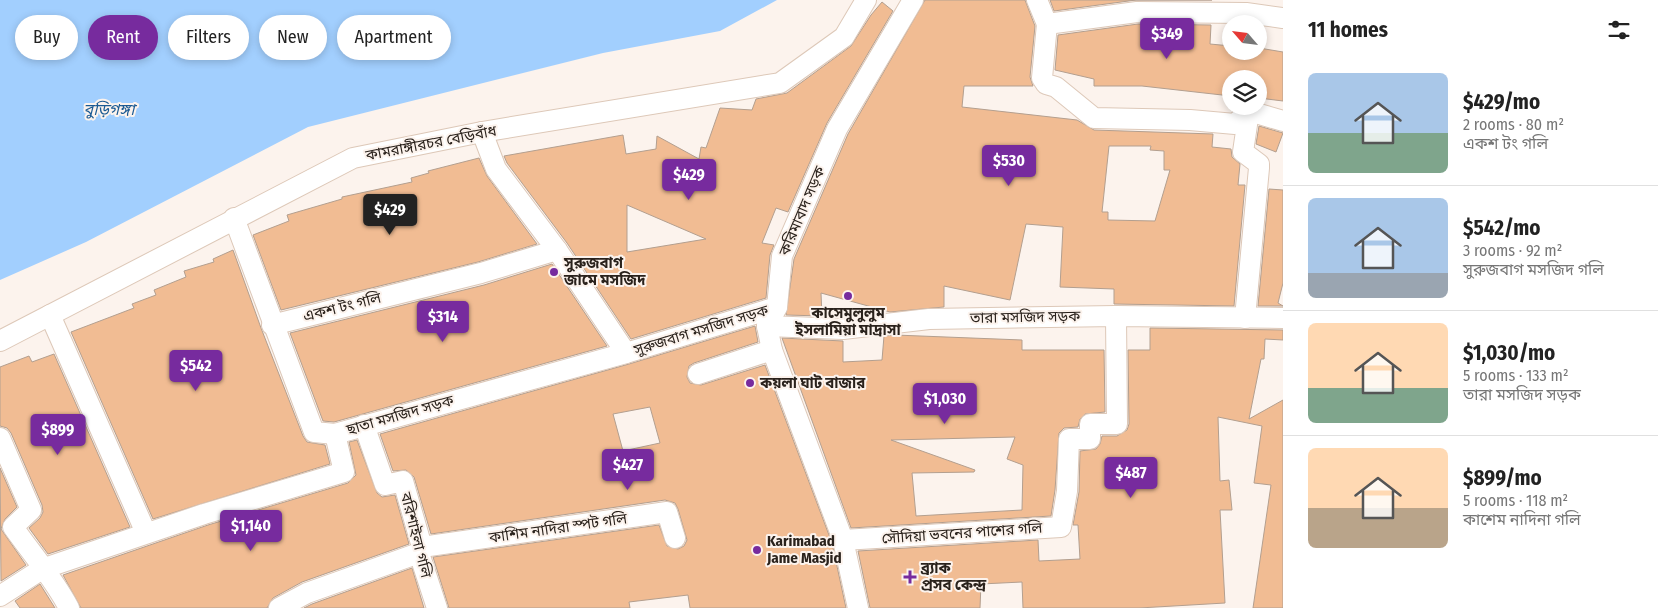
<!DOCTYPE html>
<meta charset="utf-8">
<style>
body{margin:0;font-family:"Fira Sans Condensed","Noto Sans Bengali",sans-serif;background:#f6f6f6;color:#222;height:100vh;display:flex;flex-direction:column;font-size:19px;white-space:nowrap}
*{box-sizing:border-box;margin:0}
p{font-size:16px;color:#767676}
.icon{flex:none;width:28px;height:28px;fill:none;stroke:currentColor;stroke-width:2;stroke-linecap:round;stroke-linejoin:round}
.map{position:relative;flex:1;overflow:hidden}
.side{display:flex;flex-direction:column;background:#fff;width:375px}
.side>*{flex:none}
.top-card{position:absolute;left:15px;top:15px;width:475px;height:45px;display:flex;gap:10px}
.needle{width:32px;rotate:298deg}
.tools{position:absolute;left:1222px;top:15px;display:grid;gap:10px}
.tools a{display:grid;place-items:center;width:45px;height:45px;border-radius:50%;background:#fff;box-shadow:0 2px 8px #0003;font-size:25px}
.price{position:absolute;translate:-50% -42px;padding:0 11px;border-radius:5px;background:#772b9e;color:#fff;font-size:16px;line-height:32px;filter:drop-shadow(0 1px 2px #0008)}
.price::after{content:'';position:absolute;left:50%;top:30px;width:15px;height:11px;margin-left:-8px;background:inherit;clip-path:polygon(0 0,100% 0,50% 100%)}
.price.selected{background:#222;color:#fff}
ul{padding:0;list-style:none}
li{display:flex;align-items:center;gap:15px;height:125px;padding:0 25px}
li+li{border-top:1px solid #e0e0e0}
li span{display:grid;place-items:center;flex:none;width:140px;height:100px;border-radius:8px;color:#555}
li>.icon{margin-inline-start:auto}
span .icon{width:60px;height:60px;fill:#fffc;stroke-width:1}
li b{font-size:21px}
h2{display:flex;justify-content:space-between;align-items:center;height:60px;padding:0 25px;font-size:21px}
.chip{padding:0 18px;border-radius:22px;background:#fff;box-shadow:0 2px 8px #0003;font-size:18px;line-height:45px}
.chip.selected{background:#772b9e;color:#fff}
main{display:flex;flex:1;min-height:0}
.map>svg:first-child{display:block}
.water{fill:#a2cffe}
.building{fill:#f1bc93;stroke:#b39f8f;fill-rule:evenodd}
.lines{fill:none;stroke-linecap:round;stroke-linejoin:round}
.minor-casing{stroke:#ddc8b8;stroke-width:22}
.minor{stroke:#fff;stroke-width:20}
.poi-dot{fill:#772b9e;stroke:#fcf3ed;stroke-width:2}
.labels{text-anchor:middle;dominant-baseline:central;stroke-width:4;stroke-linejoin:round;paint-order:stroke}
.street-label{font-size:15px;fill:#2a221c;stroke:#fcf3ed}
.poi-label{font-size:15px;font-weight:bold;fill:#2a221c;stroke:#fcf3ed;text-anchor:start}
.water-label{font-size:16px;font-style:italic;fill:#1b5a93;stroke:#fcf3ed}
</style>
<main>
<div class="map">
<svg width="1283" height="608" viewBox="0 0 1283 608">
<rect width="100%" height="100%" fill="#fcf3ed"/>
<!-- water -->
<path class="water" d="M0 0H777L720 31 603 53 308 127 86 242 0 280Z"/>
<!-- building -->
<g class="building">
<path d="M925 0H1025L1035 26 1030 77 1033 86H964L962 107 1077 120 1094 130 1213 134 1212 147 1231 149 1232 157 1240 164 1238 185H1245L1234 306 1114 304V289L1060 287 1063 227 1026 224 1010 300 944 286V307L890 312 821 293 822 316 786 315 794 259 848 134ZM1109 146H1151L1150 150 1164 151V170H1170L1155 221 1108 220V212H1102Z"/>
<path d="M1050 0H1212H1136L1054 11Z"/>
<path d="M882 2 893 11 827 123 788 212 776 208 762 243 774 245 770 255 766 298 631 339 567 243 507 163 504 156 623 135 626 154 656 149 657 136 699 159 701 147 706 148 720 108 752 110 756 99 787 93 851 46 871 15ZM627 205 706 239 627 252Z"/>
<path d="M1138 24 1211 25 1210 44 1231 46V51H1259V48L1283 52V101L1259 98V79H1231V96L1142 86H1094V79L1055 70 1058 35Z"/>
<path d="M1259 126 1283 133 1276 152 1256 144Z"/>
<path d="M479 158 487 176 537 244 478 262 281 310 253 235 289 221 287 215 342 199V197L412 182 411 178 429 173 428 171Z"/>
<path d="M1269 189 1283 190V283L1278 303 1283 306H1258Z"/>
<path d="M233 250 261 328 303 436 307 442 325 445 330 464 153 519 71 332 134 308 132 304 156 295 154 290 186 277 184 271 214 262 213 259Z"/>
<path d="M552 264 607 346 334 422 323 421 290 333 484 285Z"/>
<path d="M755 326 758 342 694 363 689 366 687 377 690 383 701 385 765 365 832 543 846 608H690L688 595 629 602 630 608H449L433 557 659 525 667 546 678 549 684 546 687 540 678 509 675 503 665 500 431 534 414 477 406 470 393 471 380 434 629 364ZM650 407 660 443 623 451 613 414Z"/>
<path d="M1150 328 1283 330V340L1265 339 1264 359H1261L1249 419 1283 400V608H1253L1271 485 1254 483 1262 426 1218 417 1220 481 1229 480 1232 510H1220L1225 603 1139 608H1023L1022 582 981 584 980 608H870L858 551 1038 540 1039 561 1080 559 1078 525H1073L1079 492 1080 451 1096 449 1100 444 1102 436H1117L1127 430 1129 424 1128 350H1150Z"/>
<path d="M895 335 1022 340V350H1104L1105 412 1085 414 1080 419 1078 427 1064 428 1059 433 1055 490 1051 516 851 528 782 338 843 341V362L882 360 884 336ZM1015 437 1007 459 1023 465 1022 510 916 516 912 473 974 472 975 470 891 440Z"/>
<path d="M54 354 130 527 48 554 29 528 40 518 43 512 42 505 11 433 7 428 0 426V367L29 356 32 362Z"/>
<path d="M357 440 377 493 382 497 395 495 409 544 302 582 273 598 267 608H81L63 575 208 525 348 483 356 475 349 442Z"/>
<path d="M0 468 17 507 5 519 1 529 26 565 1 581Z"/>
<path d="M412 568 424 608H304L312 604Z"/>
<path d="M40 584 55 608H20L15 601Z"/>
</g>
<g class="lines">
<!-- minor casing -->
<g class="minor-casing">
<g id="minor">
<path d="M1037 0 1047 24 1137 12 1246 13 1283 18"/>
<path d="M1047 24 1042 78 1046 84 1056 87 1094 118 1190 120 1235 124 1249 111 1283 121"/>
<path d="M482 132 496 169 557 250 626 353"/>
<path d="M234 218 314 432 335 434"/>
<path d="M50 315 146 533"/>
<path d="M1245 318 1259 168V164L1243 152 1249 111"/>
<path d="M272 325 481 273 557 250"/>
<path d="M767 326 843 329 929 319 1116 316 1283 318"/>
<path d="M0 341 353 158 482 132 780 83 844 37 866 0"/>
<path d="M698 374 772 350"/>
<path d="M364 425 385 485 403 481 422 547 419 553 437 608"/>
<path d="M0 438 31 510 13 527C32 554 54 579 69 608"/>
<path d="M843 540 1061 527 1067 491 1069 439H1090V424H1117L1116 316"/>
<path d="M422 547 667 512 675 538"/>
<path d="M0 596 42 569 204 514 344 472 335 434 626 353 777 307"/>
<path d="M279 608 307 593 419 553"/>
<path d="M858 608 843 540 772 350 767 326 777 307 782 256 837 129 913 0"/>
</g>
</g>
<!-- minor -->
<use href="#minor" class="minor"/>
</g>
<!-- markers -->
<g class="poi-dot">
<circle cx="554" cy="272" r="5"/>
<circle cx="848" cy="296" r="5"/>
<circle cx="750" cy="383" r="5"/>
<circle cx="757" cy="550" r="5"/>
<path d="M907.5 569.5h5v5h5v5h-5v5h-5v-5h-5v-5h5z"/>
</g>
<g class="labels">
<!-- street labels -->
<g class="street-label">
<text transform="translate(431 143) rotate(-11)">কামরাঙ্গীরচর বেড়িবাঁধ</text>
<text transform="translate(802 211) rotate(-67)">করিমাবাদ সড়ক</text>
<text transform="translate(342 307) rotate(-14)">একশ টং গলি</text>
<text transform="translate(1025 317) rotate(-1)">তারা মসজিদ সড়ক</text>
<text transform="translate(701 330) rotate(-17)">সুরুজবাগ মসজিদ সড়ক</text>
<text transform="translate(400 415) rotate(-16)">ছাতা মসজিদ সড়ক</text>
<text transform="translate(558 528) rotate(-8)">কাশিম নাদিরা স্পট গলি</text>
<text transform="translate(962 533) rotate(-4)">সৌদিয়া ভবনের পাশের গলি</text>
<text transform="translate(416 535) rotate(76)">বরিশাইলা গলি</text>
</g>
<!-- poi labels -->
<g class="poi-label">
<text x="564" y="263">সুরুজবাগ<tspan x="564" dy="17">জামে মসজিদ</tspan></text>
<text x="848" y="313" text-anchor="middle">কাসেমুলুলুম<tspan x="848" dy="17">ইসলামিয়া মাদ্রাসা</tspan></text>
<text x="760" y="383">কয়লা ঘাট বাজার</text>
<text x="767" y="541">Karimabad<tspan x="767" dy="17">Jame Masjid</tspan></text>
<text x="921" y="568">ব্র্যাক<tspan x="921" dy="17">প্রসব কেন্দ্র</tspan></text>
</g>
<!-- water labels -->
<g class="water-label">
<text x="109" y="109">বুড়িগঙ্গা</text>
</g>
</g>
</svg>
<div class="tools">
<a><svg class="needle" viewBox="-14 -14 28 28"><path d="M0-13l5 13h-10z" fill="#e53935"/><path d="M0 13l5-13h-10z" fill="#767676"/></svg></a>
<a><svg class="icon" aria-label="layers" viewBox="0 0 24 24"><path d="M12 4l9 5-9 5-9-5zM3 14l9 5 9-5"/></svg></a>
</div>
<b class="price" style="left:1167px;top:60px">$349</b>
<b class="price" style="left:1009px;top:187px">$530</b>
<b class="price" style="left:689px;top:201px">$429</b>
<b class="price selected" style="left:390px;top:236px">$429</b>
<b class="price" style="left:443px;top:343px">$314</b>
<b class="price" style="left:196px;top:392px">$542</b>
<b class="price" style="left:945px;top:425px">$1,030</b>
<b class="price" style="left:58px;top:456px">$899</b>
<b class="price" style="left:628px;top:491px">$427</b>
<b class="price" style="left:1131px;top:499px">$487</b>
<b class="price" style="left:251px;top:552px">$1,140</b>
<div class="top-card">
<a class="chip">Buy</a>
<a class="chip selected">Rent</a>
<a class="chip">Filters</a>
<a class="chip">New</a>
<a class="chip">Apartment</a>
</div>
</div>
<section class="side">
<h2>11 homes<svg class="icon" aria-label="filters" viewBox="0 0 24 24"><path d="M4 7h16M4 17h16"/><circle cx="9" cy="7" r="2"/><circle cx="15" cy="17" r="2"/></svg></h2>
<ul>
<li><span style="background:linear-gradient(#a9c7e8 60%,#7fa58c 0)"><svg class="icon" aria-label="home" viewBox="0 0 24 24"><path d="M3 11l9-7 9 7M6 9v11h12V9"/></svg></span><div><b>$429/mo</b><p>2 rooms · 80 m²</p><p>একশ টং গলি</p></div></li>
<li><span style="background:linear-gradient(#a9c7e8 75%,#9aa5b1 0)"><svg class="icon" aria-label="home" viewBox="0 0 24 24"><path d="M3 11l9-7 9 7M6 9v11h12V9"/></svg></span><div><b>$542/mo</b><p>3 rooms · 92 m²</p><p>সুরুজবাগ মসজিদ গলি</p></div></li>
<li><span style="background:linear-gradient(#ffd9b3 65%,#7fa58c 0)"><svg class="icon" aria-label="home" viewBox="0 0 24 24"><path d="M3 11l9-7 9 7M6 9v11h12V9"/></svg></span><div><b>$1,030/mo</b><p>5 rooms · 133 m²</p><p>তারা মসজিদ সড়ক</p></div></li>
<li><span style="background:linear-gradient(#ffd9b3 60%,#b9a48a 0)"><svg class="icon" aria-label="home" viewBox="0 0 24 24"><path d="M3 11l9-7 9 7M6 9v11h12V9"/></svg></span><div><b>$899/mo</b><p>5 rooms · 118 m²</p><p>কাশেম নাদিনা গলি</p></div></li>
</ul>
</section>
</main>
